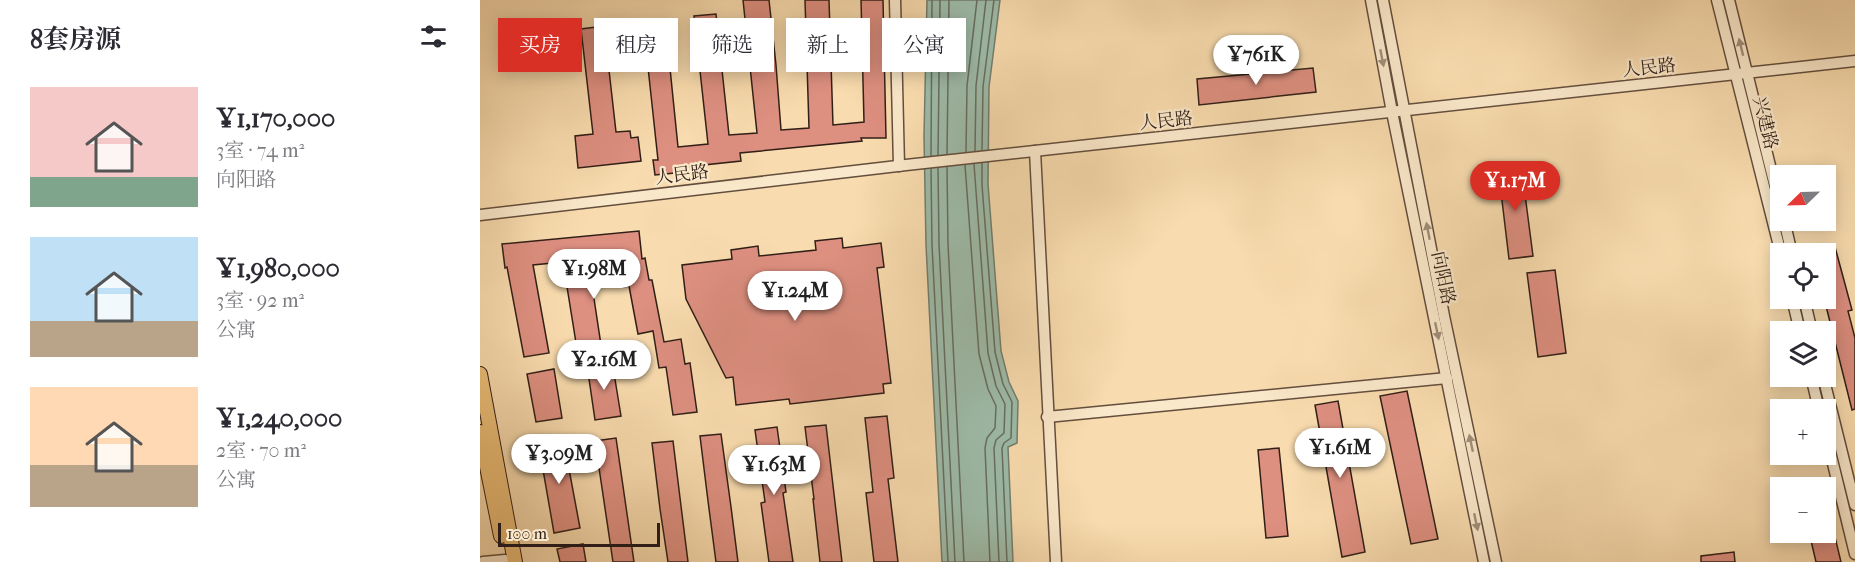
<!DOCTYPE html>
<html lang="zh">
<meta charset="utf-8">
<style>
body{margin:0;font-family:"IM FELL French Canon","Noto Serif SC",serif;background:#f2f2f3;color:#2b2b33;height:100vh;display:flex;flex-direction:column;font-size:22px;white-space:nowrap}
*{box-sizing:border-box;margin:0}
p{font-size:20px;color:#7c7c81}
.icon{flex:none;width:33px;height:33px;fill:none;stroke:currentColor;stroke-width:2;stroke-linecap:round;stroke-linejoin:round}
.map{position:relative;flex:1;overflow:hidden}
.panel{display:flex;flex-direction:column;background:#fff;width:480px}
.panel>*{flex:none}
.top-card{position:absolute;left:18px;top:18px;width:570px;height:54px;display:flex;gap:12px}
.needle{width:39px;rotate:247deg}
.controls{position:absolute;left:1290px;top:165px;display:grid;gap:12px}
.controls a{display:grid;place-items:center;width:66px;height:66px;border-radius:0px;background:#fff;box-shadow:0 3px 15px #0003;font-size:30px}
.scale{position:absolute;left:18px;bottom:15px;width:162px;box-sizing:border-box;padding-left:6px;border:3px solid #311f17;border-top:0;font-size:16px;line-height:21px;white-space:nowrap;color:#311f17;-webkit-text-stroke:4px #fae8ca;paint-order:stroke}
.price{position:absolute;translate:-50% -51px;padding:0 14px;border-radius:21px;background:#fff;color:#222;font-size:20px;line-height:39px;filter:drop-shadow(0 2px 3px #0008)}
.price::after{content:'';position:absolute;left:50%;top:36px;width:18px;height:14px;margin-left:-9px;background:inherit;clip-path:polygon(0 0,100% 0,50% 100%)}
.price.active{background:#d93025;color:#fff}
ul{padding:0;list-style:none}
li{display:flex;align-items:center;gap:18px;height:150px;padding:0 30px}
li span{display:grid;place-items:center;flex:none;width:168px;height:120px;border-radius:0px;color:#555}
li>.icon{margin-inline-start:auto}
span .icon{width:72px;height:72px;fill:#fffc;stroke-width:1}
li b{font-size:26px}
h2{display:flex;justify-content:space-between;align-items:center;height:72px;padding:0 30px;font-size:26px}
.pill{padding:0 21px;border-radius:0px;background:#fff;box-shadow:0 3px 15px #0003;font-size:21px;line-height:54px}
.pill.active{background:#d93025;color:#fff}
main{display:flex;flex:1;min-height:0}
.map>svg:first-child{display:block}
.water{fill:#9dbba9;stroke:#727d6f;stroke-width:1.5}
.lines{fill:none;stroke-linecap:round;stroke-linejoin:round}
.shore{stroke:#676d60;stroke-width:1.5}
.building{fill:#dd8f80;stroke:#311f17;stroke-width:1.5}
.minor-casing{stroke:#634e3d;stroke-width:13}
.major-casing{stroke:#311f17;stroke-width:16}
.minor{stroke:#fae8ca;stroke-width:10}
.major{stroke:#ecbe77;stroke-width:14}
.oneway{fill:#a08e79}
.labels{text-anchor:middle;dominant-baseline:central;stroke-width:4.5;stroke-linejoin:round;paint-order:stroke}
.street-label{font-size:18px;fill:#311f17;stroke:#fae8ca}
</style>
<main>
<section class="panel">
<h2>8套房源<svg class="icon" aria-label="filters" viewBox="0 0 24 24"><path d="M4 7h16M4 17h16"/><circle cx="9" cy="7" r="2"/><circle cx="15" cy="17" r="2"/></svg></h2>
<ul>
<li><span style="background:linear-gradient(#f6c9c9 75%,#7fa58c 0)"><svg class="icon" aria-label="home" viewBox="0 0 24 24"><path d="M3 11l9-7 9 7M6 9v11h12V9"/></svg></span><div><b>¥1,170,000</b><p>3室 · 74 m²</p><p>向阳路</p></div></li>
<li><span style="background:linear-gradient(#bfe0f5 70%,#b9a48a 0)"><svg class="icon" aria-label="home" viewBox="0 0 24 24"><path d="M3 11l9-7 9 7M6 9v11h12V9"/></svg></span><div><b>¥1,980,000</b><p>3室 · 92 m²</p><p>公寓</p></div></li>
<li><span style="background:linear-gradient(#ffd9b3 65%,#b9a48a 0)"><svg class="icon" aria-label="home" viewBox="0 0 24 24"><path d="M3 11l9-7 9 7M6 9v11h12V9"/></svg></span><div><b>¥1,240,000</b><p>2室 · 70 m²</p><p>公寓</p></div></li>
</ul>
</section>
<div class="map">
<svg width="1375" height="562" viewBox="0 0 1375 562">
<rect width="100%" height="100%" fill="#f8dbae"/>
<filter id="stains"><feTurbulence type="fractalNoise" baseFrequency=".00333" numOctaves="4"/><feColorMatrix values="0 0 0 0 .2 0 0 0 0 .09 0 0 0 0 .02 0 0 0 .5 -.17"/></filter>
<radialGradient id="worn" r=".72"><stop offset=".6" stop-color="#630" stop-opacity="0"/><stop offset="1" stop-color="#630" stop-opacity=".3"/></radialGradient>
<!-- water -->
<path class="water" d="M447 0H520L509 87 508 184 521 351 529 382 538 401 537 443 528 447 533 562H462L446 245 444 136Z"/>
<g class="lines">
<!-- shore -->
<g class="shore">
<path d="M502 150 503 87 514 0"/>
<path d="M495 151 496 86 506 0"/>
<path d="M486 152 487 86 497 0"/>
<path d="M467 154 469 0"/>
<path d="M458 155 460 0"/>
<path d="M451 156 452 0"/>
<path d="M502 163V185L515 352 523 384 532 402 531 438 524 443 522 448 527 562"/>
<path d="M494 164 508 353 516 386 525 404 524 433 516 440 514 448 519 562"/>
<path d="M485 165 499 354 508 389 516 406 515 428 507 438 505 448 510 562"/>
<path d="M467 167 468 244 484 562"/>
<path d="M458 168 459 244 475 562"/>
<path d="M451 169 452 245 468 562"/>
</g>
</g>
<!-- building -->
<g class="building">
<path d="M263 0H289L296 65 301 130 329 128 325 0H349L353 125 384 122 381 0H403L406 138H381L382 141 260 153 261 161 205 167V172L175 175 173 160H178L163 21 185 19 198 147 228 144 214 16 236 14 249 135 277 133Z"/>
<path d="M124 26 136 132 150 131 151 138 158 137 161 161 98 168 95 136 113 134 101 29Z"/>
<path d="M833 68 836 92 719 105 717 79Z"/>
<path d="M1041 164 1053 256 1029 259 1018 167Z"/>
<path d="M159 231 162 259 165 258 169 280H172L184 342 201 339 205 364 210 363 217 412 193 415 186 367 179 368 173 331 158 334 149 286 144 287 139 256 108 259 121 345 97 349 83 262 53 265 69 353 44 357 27 267 25 268 22 244Z"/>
<path d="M362 238 363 248 401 243 404 267 397 268 411 383 403 384 404 393 310 404 309 399 256 405 253 377 246 378 206 299 202 265 252 259 251 250 278 246 279 256 336 250 335 241Z"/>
<path d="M1355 247 1372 310 1368 311 1375 338V409L1372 410 1344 298H1346V250Z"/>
<path d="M1075 270 1086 353 1058 357 1047 273Z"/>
<path d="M132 361 141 416 115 420 107 365Z"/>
<path d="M74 369 82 418 56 422 47 374Z"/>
<path d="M927 391 958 539 931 544 900 396Z"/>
<path d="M858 401 885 552 862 557 835 405Z"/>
<path d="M407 416 414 478 408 479 418 562H394L386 493 393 492 385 418Z"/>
<path d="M346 425 354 494 362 562H340L333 499H334L325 427Z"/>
<path d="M297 427 306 492 303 493 313 562H289L281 503 285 502 275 430Z"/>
<path d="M241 434 251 507 258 562H236L228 501 220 436Z"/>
<path d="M83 437 100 528 74 533 58 441Z"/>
<path d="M136 438 154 562H133L115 441Z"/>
<path d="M193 441 201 506 208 562H188L180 509 172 443Z"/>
<path d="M799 448 808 536 786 538 778 450Z"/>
<path d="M1346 512H1349L1361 562H1336L1329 532H1346Z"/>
<path d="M103 544 106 562H80L77 549Z"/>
<path d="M1254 552 1255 562H1221V556Z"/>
</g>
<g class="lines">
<!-- minor casing -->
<g class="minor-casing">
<g id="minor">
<path d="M415 0 419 166"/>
<path d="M891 0 912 112 1004 562"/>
<path d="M903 0 964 316 1016 562"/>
<path d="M1237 0 1301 254"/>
<path d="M1249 0 1300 206"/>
<path d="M555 151 576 562"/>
<path d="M0 215 426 165 1375 61"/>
<path d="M1304 220 1312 254"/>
<path d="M1312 298 1320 332"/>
<path d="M1324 298 1332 332"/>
<path d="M1331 376 1339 410"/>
<path d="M1343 376 1375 505"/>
<path d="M567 417 967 378"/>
<path d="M1346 435 1375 554"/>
<path d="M3 562 25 560"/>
</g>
</g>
<!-- major casing -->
<g class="major-casing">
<g id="major">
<path d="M0 374 35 562"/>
<path d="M0 432 21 536"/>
</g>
</g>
<!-- minor -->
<use href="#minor" class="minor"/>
<!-- major -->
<use href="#major" class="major"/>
</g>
<!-- one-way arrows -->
<defs><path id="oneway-solid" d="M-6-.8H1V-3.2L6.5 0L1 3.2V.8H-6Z" transform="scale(1.5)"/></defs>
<g class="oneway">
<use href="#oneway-solid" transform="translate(1261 47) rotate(-104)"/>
<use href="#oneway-solid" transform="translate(902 58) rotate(79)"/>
<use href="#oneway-solid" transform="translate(948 231) rotate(-101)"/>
<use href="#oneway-solid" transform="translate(957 331) rotate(78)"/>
<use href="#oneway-solid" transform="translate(991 443) rotate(-102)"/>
<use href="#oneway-solid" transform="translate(996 522) rotate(78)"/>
</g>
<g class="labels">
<!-- street labels -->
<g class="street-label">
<text transform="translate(1169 68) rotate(-6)">人民路</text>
<text transform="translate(686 121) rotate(-6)">人民路</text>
<text transform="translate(1285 123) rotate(76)">兴建路</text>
<text transform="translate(202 175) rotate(-7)">人民路</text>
<text transform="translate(963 278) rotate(78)">向阳路</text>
</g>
</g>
<rect width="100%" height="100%" filter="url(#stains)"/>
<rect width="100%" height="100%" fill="url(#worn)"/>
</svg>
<div class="controls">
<a><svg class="needle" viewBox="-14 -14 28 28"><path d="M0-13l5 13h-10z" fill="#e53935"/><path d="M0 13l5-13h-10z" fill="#7c7c81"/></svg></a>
<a><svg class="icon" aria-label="locate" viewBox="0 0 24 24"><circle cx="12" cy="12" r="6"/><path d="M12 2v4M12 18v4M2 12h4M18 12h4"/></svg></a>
<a><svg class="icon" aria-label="layers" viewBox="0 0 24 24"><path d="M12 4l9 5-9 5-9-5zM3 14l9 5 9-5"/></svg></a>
<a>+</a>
<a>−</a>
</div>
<div class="scale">100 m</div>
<b class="price" style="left:776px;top:86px">¥761K</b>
<b class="price active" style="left:1035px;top:212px">¥1.17M</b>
<b class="price" style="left:114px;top:300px">¥1.98M</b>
<b class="price" style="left:315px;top:322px">¥1.24M</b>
<b class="price" style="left:124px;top:391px">¥2.16M</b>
<b class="price" style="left:860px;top:479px">¥1.61M</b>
<b class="price" style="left:79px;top:485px">¥3.09M</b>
<b class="price" style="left:294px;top:496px">¥1.63M</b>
<div class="top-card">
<a class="pill active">买房</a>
<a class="pill">租房</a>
<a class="pill">筛选</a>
<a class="pill">新上</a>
<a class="pill">公寓</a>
</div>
</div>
</main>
